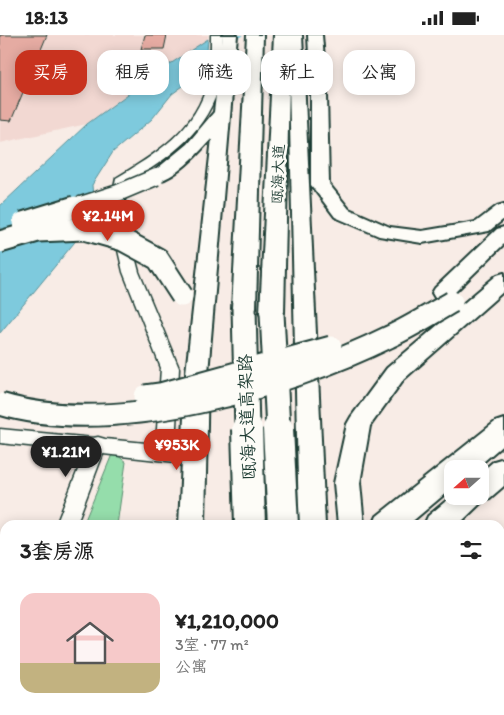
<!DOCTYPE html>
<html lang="zh">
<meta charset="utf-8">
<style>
body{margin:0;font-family:Itim,"LXGW WenKai TC",sans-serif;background:#f2f2f2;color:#222;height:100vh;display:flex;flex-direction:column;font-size:19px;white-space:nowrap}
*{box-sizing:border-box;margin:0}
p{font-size:16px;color:#767676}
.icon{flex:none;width:28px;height:28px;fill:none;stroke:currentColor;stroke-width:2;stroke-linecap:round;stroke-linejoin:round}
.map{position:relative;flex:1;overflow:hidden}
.sheet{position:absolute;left:0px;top:485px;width:505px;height:195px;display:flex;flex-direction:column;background:#fff;border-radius:15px 15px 0 0;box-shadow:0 2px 12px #0003}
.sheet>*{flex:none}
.hud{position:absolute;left:15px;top:15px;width:475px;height:45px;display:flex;gap:10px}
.needle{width:32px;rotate:249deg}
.fabs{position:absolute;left:444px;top:425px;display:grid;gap:10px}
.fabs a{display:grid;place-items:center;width:45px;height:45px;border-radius:10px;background:#fff;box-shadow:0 2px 12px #0003;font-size:25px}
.price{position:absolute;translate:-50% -42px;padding:0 11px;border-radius:18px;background:#c8321e;color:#fff;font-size:16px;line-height:32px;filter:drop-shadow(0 1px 2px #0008)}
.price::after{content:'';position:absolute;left:50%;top:30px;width:15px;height:11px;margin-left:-8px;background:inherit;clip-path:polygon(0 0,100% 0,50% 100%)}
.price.active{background:#222;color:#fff}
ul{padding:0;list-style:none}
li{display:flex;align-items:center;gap:15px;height:125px;padding:0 20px}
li+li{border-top:1px solid #e0e0e0}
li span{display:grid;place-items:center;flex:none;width:140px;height:100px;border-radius:15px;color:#555}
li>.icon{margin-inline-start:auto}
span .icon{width:60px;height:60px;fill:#fffc;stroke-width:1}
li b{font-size:21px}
h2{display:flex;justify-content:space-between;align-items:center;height:60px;padding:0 20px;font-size:21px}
.chip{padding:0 18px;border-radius:15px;background:#fff;box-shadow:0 2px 12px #0003;font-size:18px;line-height:45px}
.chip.active{background:#c8321e;color:#fff}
.status{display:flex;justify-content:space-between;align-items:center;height:35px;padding:0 25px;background:#fff;direction:ltr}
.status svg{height:14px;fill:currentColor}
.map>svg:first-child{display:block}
.built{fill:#f2d8d2}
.green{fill:#95ddab;stroke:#5a8d70}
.water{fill:#7ecadd;stroke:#589299}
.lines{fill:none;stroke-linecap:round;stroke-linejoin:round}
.canal{fill:#7ecadd;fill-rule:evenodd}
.building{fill:#e5aba2;stroke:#1f3d34}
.minor-casing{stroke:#1f3d34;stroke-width:3}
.major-casing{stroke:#1f3d34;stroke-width:4}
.highway-casing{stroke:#1f3d34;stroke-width:4}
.minor{fill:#fdfcf7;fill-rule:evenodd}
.major{fill:#fdfcf7;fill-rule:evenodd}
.highway{fill:#fdfcf7;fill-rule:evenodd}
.major-bridge-far1-casing{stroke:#1f3d34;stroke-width:19;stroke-linecap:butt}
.major-bridge-casing{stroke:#1f3d34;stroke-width:25;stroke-linecap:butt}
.highway-bridge-far1-casing{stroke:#1f3d34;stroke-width:27;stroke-linecap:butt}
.highway-bridge-casing{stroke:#1f3d34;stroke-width:34;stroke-linecap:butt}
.major-bridge-far1{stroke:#fdfcf7;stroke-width:16}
.major-bridge{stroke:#fdfcf7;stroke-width:21}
.highway-bridge-far1{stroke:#fdfcf7;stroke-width:23}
.highway-bridge{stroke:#fdfcf7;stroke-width:30}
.labels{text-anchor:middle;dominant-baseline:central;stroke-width:5;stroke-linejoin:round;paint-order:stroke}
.far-street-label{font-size:15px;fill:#1f3d34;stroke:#fdfcf7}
.street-label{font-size:18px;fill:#1f3d34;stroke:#fdfcf7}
</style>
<div class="status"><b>18:13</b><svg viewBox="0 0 49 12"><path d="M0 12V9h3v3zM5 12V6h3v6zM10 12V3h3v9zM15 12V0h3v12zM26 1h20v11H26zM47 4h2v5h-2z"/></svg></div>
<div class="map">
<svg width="504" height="680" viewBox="0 0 504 680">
<rect width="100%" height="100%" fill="#f8ece6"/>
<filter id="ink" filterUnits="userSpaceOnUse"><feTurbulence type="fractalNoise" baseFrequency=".02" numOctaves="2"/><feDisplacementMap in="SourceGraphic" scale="10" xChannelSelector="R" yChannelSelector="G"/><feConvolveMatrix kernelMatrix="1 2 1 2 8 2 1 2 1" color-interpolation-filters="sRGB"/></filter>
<g filter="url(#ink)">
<!-- built -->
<path class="built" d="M0 0H208V4L87 89 0 108Z"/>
<!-- green -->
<g class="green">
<path d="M113 417 126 427 117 490H83Z"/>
<path d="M16 675H90L85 680H15Z"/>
</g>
<!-- water -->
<path class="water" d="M208 4 205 42 190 46 172 59 152 84 113 117 92 150 94 175 74 208 0 298V171L87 89 161 35Z"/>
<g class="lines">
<!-- canal -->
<path class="canal" d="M229 0H243L189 35 185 36 179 32Z"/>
</g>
<!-- building -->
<g class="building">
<path d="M0 0H47L11 86 0 85Z"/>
<path d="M145 0H167L164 14H141Z"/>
</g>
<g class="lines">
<!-- minor casing -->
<g class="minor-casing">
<g id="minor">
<path d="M211 0H223C222 15 223 31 220 46 210 95 168 124 128 148L123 176 139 237 179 333 175 411 201 416 204 421 201 426 194 429 103 419 76 490H56L85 417 0 408V394L93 403 98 402 105 404 156 409 161 333 123 237 109 176 116 143C155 120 197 94 208 46 211 31 211 15 211 0Z"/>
<path d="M5 630V663L0 665V632Z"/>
</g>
</g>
<!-- major casing -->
<g class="major-casing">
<g id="major">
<path d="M223 0H237L208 338 205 490H179L186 338 212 103C200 117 169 151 150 146L147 142 187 109 214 77Z"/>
<path d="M288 0H302L325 490H299Z"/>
<path d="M308 0H322L327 60 329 149 349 174 390 192 422 196 476 187 497 171 504 169V184L489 196 422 208 379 201 335 182 311 150V60Z"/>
<path d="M504 192V209L449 263 442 265 435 263 432 258 435 253 497 194Z"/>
<path d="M504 238V256L403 345 370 391 360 448 364 490H338L334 448 347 389 351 382 387 333 497 240Z"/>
<path d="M322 675H352L353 680H323Z"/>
<path d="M353 675H383L384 680H354Z"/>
</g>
</g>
<!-- highway casing -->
<g class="highway-casing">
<g id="highway">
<path d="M247 0H263L256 273 252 279 244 281 236 279 232 273Z"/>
<path d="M274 0H290L284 278 280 284 272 286 264 284 260 278Z"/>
<path d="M504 384V409L475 434H452V453L408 490H373L377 481 495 387Z"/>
<path d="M504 423V451L490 463 484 465 458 490H424L428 481 452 461H480V438L494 426Z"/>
<path d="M116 675H156L154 680H114Z"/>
<path d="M181 675H219L217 680H179Z"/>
<rect x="238" y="675" width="34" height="5"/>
<path d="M291 675H325L326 680H292Z"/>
</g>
</g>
<!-- minor -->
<use href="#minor" class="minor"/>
<!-- major -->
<use href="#major" class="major"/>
<!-- highway -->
<use href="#highway" class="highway"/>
<!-- major-bridge-far1 casing -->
<g class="major-bridge-far1-casing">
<path id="major-bridge-far1" d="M71 173 118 158 156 142"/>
</g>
<!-- major-bridge casing -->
<g class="major-bridge-casing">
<g id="major-bridge">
<path d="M23 188 75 172"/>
<path d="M0 207 38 196 84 194 123 205 158 224 182 261"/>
<path d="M145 361 160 359 331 312"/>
<path d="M0 369C113 403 286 353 389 302 411 292 431 279 452 267"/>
</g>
</g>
<!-- highway-bridge-far1 casing -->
<g class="highway-bridge-far1-casing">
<g id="highway-bridge-far1">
<path d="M244 273 247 395"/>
<path d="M272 278 278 395"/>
</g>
</g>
<!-- highway-bridge casing -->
<g class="highway-bridge-casing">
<g id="highway-bridge">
<path d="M247 394 250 490"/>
<path d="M278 394 283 490"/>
</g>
</g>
<!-- major-bridge-far1 -->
<use href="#major-bridge-far1" class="major-bridge-far1"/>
<!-- major-bridge -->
<use href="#major-bridge" class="major-bridge"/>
<!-- highway-bridge-far1 -->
<use href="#highway-bridge-far1" class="highway-bridge-far1"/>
<!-- highway-bridge -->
<use href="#highway-bridge" class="highway-bridge"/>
</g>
</g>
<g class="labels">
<!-- far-street labels -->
<g class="far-street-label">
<text transform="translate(278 139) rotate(-88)">瓯海大道</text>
</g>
<!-- street labels -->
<g class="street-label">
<text transform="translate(247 382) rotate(-92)">瓯海大道高架路</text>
</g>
</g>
</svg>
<div class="fabs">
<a><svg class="needle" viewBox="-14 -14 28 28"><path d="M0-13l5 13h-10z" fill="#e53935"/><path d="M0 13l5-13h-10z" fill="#767676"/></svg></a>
</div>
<b class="price" style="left:108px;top:207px">¥2.14M</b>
<b class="price" style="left:177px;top:436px">¥953K</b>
<b class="price active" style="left:66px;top:443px">¥1.21M</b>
<div class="hud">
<a class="chip active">买房</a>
<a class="chip">租房</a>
<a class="chip">筛选</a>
<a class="chip">新上</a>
<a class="chip">公寓</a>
</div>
<section class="sheet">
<h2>3套房源<svg class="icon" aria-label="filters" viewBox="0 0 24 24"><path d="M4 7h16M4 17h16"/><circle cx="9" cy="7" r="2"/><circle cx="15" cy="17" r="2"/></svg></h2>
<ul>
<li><span style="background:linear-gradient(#f6c9c9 70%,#c2b280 0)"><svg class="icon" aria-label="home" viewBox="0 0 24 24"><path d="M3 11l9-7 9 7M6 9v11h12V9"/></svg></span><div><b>¥1,210,000</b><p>3室 · 77 m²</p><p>公寓</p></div></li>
</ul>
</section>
</div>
